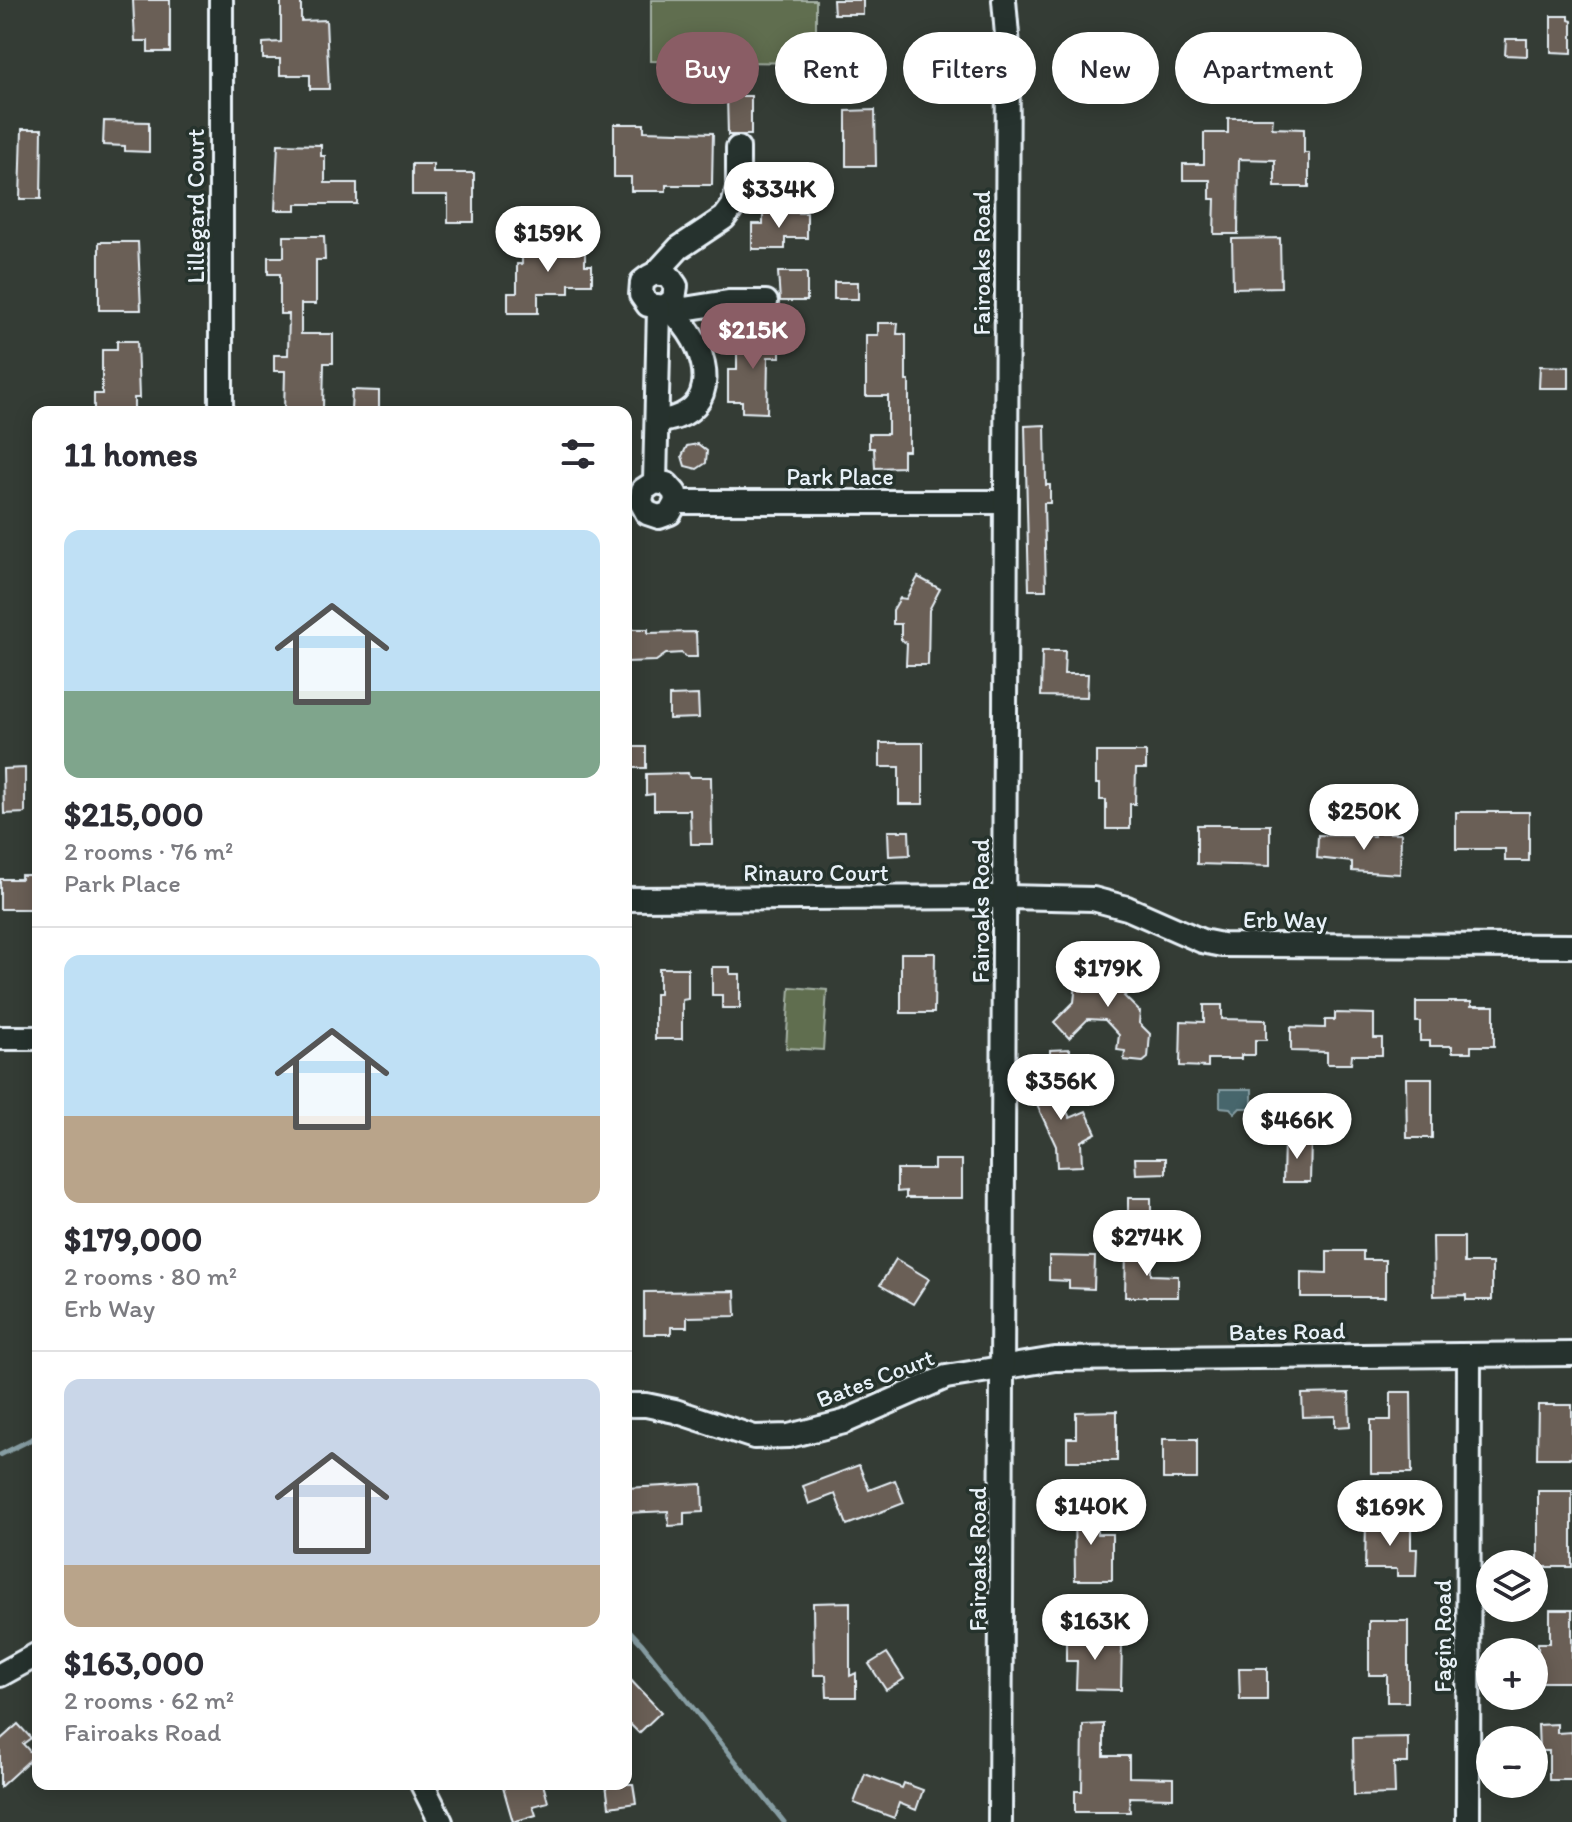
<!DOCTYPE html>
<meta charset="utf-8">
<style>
body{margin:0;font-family:Itim,sans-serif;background:#f2f2f3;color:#2b2b33;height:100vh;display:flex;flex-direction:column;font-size:30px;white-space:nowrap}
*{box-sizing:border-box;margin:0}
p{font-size:26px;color:#7c7c81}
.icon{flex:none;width:44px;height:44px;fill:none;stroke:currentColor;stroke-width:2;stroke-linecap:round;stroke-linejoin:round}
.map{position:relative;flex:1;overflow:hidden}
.drawer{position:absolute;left:32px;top:406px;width:600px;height:1384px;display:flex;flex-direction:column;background:#fff;border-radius:16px;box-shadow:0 4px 20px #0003}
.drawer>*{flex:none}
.top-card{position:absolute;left:656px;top:32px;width:760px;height:72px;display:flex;gap:16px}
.buttons{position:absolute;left:1476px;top:1550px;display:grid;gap:16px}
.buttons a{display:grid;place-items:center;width:72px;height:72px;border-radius:50%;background:#fff;box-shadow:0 4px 20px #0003;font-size:40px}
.price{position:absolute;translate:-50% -68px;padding:0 18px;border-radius:28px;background:#fff;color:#222;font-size:26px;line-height:52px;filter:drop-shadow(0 2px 4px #0008)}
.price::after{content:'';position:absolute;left:50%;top:48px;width:24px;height:18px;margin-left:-12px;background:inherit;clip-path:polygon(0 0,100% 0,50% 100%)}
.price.active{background:#8a5d65;color:#fff}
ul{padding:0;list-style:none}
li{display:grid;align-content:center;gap:16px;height:424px;padding:0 32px}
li+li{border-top:2px solid #e1e1e2}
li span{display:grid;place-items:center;height:248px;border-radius:16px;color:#555}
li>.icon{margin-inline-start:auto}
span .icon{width:144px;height:144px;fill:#fffc;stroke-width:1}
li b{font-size:34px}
h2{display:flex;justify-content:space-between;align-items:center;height:96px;padding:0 32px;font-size:34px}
.chip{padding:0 28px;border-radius:36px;background:#fff;box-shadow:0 4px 20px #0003;font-size:28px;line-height:72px}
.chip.active{background:#8a5d65;color:#fff}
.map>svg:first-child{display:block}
.green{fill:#606e50;stroke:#a4b0a4;stroke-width:2}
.water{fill:#46666c;stroke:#879ea4;stroke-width:2}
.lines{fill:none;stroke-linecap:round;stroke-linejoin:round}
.stream{stroke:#879ea4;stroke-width:5}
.building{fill:#6a5e56;stroke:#e8f1f8;stroke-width:2}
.minor-casing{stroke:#e8f1f8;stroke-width:28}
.minor{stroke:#26332d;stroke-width:22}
.labels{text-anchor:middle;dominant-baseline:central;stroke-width:7;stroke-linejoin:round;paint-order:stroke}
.street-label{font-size:24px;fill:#e8f1f8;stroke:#26332d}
</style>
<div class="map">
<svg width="1572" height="1822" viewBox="0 0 1572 1822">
<rect width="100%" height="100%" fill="#343c35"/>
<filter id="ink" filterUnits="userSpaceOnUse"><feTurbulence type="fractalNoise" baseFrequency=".0125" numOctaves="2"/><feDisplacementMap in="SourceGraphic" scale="16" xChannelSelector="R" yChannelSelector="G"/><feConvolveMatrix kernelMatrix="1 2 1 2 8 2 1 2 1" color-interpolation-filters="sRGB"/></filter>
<g filter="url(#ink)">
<!-- green -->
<g class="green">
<path d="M651 0H816V63L651 61Z"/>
<path d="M790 987 827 990 823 1050 786 1048Z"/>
</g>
<!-- water -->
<path class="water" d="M1220 1089H1252V1108H1240L1235 1113 1230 1108 1220 1107Z"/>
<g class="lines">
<!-- stream -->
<g class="stream">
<path d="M0 1455 38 1436"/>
<path d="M626 1627 642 1644 784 1822"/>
</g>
</g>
<!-- building -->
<g class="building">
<path d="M133 0H170V52H148V41H135Z"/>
<path d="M281 0H301V21L326 20 329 89H310V75H280V59H263V43L281 42Z"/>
<path d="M833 0H863V14H834Z"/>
<path d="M1551 16H1569V20L1572 21V53L1551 52Z"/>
<path d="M1506 39H1527V56L1505 55Z"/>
<path d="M845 65 863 66V85H845Z"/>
<path d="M727 96H751V135H728Z"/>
<path d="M875 110 876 166H846V111Z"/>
<path d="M1228 118H1273L1272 128 1304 129V153H1309V187H1275V160L1239 159 1238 234H1214L1215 199H1210V180H1183V164H1204V133H1228Z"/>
<path d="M104 121 149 122V152L125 151V146L103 145Z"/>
<path d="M614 124H644V131L713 133 712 185H666V191H631V177H614Z"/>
<path d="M22 129H42L41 199H20Z"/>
<path d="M278 144 321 145V156H325V183H357V204H296V210H275Z"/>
<path d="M412 164H433V173H474V222H448V195H412Z"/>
<path d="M763 213H807V238H785V249H752V224H763Z"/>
<path d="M284 236H324L325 260H316V304H301V334H333V363H324L323 408H306V412H284L285 371H274V355H288L289 314H280V274H268V257H284Z"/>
<path d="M1280 238 1281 287 1233 288 1232 239Z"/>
<path d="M99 242H138L141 310H99Z"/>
<path d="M567 242H585V265H592V284H569V293H538V313H508V293H517V264H522V246H567Z"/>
<path d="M778 272H807V301H780Z"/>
<rect x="834" y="282" width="24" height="17"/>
<path d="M878 323H898L897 334H906V381H909V451H903V467L875 468 874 448H869V434H888V396H866V335H878Z"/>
<path d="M737 334 780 335V357H768L767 413 742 412V401H728V370H737Z"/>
<path d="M117 341H137L139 398H134V412H94V394H102V350H117Z"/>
<path d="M1540 366 1569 367V388H1539Z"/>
<path d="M352 390 379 391V410H351Z"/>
<path d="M1045 425 1046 485H1050V503H1044L1046 590H1029L1025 426Z"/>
<path d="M698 444 707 451 706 463 697 469 685 466 682 456 687 446Z"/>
<path d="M918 577 940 589 929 610 928 665H906L907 643 901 640V624H893V610L900 598 906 599Z"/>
<path d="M626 629H648V633L696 632 697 657H685L682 653 666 654 656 661 626 662Z"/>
<path d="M1042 651H1065L1064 674H1088L1087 697 1041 696Z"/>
<path d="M698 695 699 718 669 719V696Z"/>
<path d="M880 743H923V804H899V767H880Z"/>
<rect x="626" y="747" width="20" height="21"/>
<path d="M1096 752H1146V769H1136L1135 804H1130V829H1106V800H1100V784H1096Z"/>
<path d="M25 768V813L4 814 3 769Z"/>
<path d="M688 773 689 777H711L712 844H691L690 810H654V794L646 795V774Z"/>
<path d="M1456 812H1529V861H1505V849H1456Z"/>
<path d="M1197 825H1270V866L1197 864Z"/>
<path d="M888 831H909L910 855 889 856Z"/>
<path d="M1374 833H1401L1400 874 1352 871V862L1317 858 1318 835 1374 836Z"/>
<path d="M21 875H38V909H0V879H21Z"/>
<path d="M901 953H935L934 1013H901Z"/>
<path d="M1094 959 1110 960 1135 986 1124 996 1140 1012 1139 1023 1150 1034 1148 1058 1143 1062 1124 1060 1125 1051 1117 1050 1119 1035 1105 1020 1088 1019 1069 1038 1054 1022 1074 1002 1076 984 1093 966Z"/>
<path d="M712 967H730V974H740V1008H722V995H712Z"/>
<path d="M659 968H688V999L682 1000V1039H655V994H659Z"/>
<path d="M1416 1002H1471V1006H1494V1046H1471V1052H1452V1046H1430V1041H1420V1022H1416Z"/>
<path d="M1204 1005H1222V1019L1266 1020V1040H1255V1055H1241V1059H1208V1067L1180 1066 1181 1021 1204 1022Z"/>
<path d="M1335 1013 1374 1014V1038H1382V1055H1352L1351 1064H1327V1052L1291 1051V1027L1325 1028V1020H1335Z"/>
<path d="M1070 1049V1071L1050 1072V1050Z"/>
<path d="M1027 1076H1050L1070 1118 1086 1111 1096 1133 1081 1141 1082 1166 1057 1167 1056 1146 1030 1090H1027Z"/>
<path d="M1406 1078H1432V1138H1407Z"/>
<path d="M1284 1140H1311L1310 1182H1283Z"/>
<path d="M1135 1158H1166V1173L1136 1174Z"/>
<path d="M934 1160H962V1198H906V1191L897 1192V1169H934Z"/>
<rect x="1128" y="1198" width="23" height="22"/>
<path d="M1433 1237H1464V1263H1492V1300H1466V1295L1434 1296Z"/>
<path d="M1126 1250H1151V1275L1178 1276V1297H1125Z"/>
<path d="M1327 1251H1363V1260H1385V1297H1301V1272L1327 1273Z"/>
<path d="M1049 1256 1095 1257 1094 1289 1069 1288V1281L1049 1280Z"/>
<path d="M896 1259 929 1279 913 1304 880 1285Z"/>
<path d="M735 1291 736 1316 687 1317V1327H671V1334H644V1292Z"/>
<path d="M1391 1392H1411L1412 1473H1371V1420H1391Z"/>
<path d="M1349 1393 1350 1426 1335 1427V1416L1303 1417 1302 1394Z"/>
<path d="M1538 1405H1572V1458H1537Z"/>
<path d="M1117 1411V1461H1067V1438H1076V1412Z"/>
<rect x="1163" y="1439" width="34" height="40"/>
<path d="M859 1465 869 1490 895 1480 904 1503 847 1525 835 1494 809 1504 803 1486Z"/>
<path d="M702 1484 703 1512 684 1513V1525L669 1526 668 1511 626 1513V1488Z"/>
<rect x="1538" y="1491" width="34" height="76"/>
<path d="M1074 1505H1097V1534H1112V1580H1075Z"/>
<path d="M1366 1522H1411V1549H1417L1416 1576H1397V1569H1365Z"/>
<path d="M850 1602V1676L856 1673V1697H827L826 1675H814L813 1603Z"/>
<path d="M1550 1610H1572V1682H1538V1643H1550Z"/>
<path d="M1369 1621H1408V1702H1387V1675H1369Z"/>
<path d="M1066 1633H1087V1641L1122 1642 1121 1690 1076 1689 1077 1661H1066Z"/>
<path d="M887 1653 904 1679 886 1690 869 1664Z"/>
<path d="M1239 1668H1267V1700H1240Z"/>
<path d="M626 1675 661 1712 639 1733 626 1720Z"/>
<path d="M18 1724 31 1738 23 1744 34 1756 0 1787V1740Z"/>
<path d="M1104 1724V1756H1129V1777L1173 1778V1798L1129 1797 1130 1812H1075V1791H1082L1083 1725Z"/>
<path d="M1557 1724V1733L1572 1732V1780H1549V1751H1539L1538 1725Z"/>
<path d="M1408 1737V1763H1394L1395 1794 1354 1795 1353 1738Z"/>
<path d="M865 1774 902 1788 904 1783 923 1790 916 1810 899 1803 894 1818 854 1803Z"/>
<path d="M502 1784H543L548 1802 533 1806 536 1815 513 1822Z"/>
<path d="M606 1784H633L636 1803 609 1807Z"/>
</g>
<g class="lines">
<!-- minor casing -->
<g class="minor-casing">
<g id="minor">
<path d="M657 272 679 248 724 218 733 206 738 188V148"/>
<path d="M674 299 678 307 684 309 728 302H766"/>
<path d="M221 412V0"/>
<path d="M657 421C716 417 714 363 684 325 679 319 674 311 666 308 661 306 654 306 648 305L641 295 642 282C652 273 656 272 669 276L676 286 674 299 665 307"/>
<path d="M655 482 659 308"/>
<path d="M676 502 675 493 667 484 655 482 643 490 641 502 647 513 659 517 670 513 676 502H1005"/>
<path d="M626 899 1006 897 1093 899 1127 908 1202 941 1222 945 1572 946"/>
<path d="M0 1038H38"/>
<path d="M626 1405H646L675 1411 754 1437 789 1436 844 1422 946 1377 1055 1359 1572 1354"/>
<path d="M0 1675 38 1654"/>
<path d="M422 1784 441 1822"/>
<path d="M1000 1822 1008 47 1004 0"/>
<path d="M1468 1822 1469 1355"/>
</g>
</g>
<!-- minor -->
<use href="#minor" class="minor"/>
</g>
</g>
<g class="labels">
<!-- street labels -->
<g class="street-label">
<text transform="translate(195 206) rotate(-90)">Lillegard Court</text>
<text transform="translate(981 263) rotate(-90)">Fairoaks Road</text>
<text x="840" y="476">Park Place</text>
<text x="816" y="872">Rinauro Court</text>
<text transform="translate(980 911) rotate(-90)">Fairoaks Road</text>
<text x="1285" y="919">Erb Way</text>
<text transform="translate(1287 1331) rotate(-1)">Bates Road</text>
<text transform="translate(875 1378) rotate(-21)">Bates Court</text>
<text transform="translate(977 1559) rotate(-90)">Fairoaks Road</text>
<text transform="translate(1442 1636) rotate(-90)">Fagin Road</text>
</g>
</g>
</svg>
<div class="buttons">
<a><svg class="icon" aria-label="layers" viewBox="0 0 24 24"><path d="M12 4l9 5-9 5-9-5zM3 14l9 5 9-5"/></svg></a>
<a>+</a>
<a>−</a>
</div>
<b class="price" style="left:779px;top:230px">$334K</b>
<b class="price" style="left:548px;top:274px">$159K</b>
<b class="price active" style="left:753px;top:371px">$215K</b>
<b class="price" style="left:1364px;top:852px">$250K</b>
<b class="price" style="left:1108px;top:1009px">$179K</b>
<b class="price" style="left:1061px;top:1122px">$356K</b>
<b class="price" style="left:1297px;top:1161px">$466K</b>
<b class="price" style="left:1147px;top:1278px">$274K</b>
<b class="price" style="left:1091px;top:1547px">$140K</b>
<b class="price" style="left:1390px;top:1548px">$169K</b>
<b class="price" style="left:1095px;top:1662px">$163K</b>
<div class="top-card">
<a class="chip active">Buy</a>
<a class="chip">Rent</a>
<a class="chip">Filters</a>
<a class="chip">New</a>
<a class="chip">Apartment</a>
</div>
<section class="drawer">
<h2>11 homes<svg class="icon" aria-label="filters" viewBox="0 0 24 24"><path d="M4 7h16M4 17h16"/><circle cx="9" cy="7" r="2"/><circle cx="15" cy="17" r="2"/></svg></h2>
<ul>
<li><span style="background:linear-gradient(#bfe0f5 65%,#7fa58c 0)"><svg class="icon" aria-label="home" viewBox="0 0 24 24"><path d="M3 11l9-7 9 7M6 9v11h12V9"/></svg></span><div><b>$215,000</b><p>2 rooms · 76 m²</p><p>Park Place</p></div></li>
<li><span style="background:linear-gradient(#bfe0f5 65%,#b9a48a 0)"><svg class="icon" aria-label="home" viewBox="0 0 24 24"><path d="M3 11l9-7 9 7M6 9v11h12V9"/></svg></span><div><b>$179,000</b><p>2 rooms · 80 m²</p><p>Erb Way</p></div></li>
<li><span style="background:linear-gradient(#c9d6e8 75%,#b9a48a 0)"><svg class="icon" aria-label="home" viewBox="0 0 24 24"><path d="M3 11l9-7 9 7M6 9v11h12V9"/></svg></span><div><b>$163,000</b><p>2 rooms · 62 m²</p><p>Fairoaks Road</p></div></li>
</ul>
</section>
</div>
